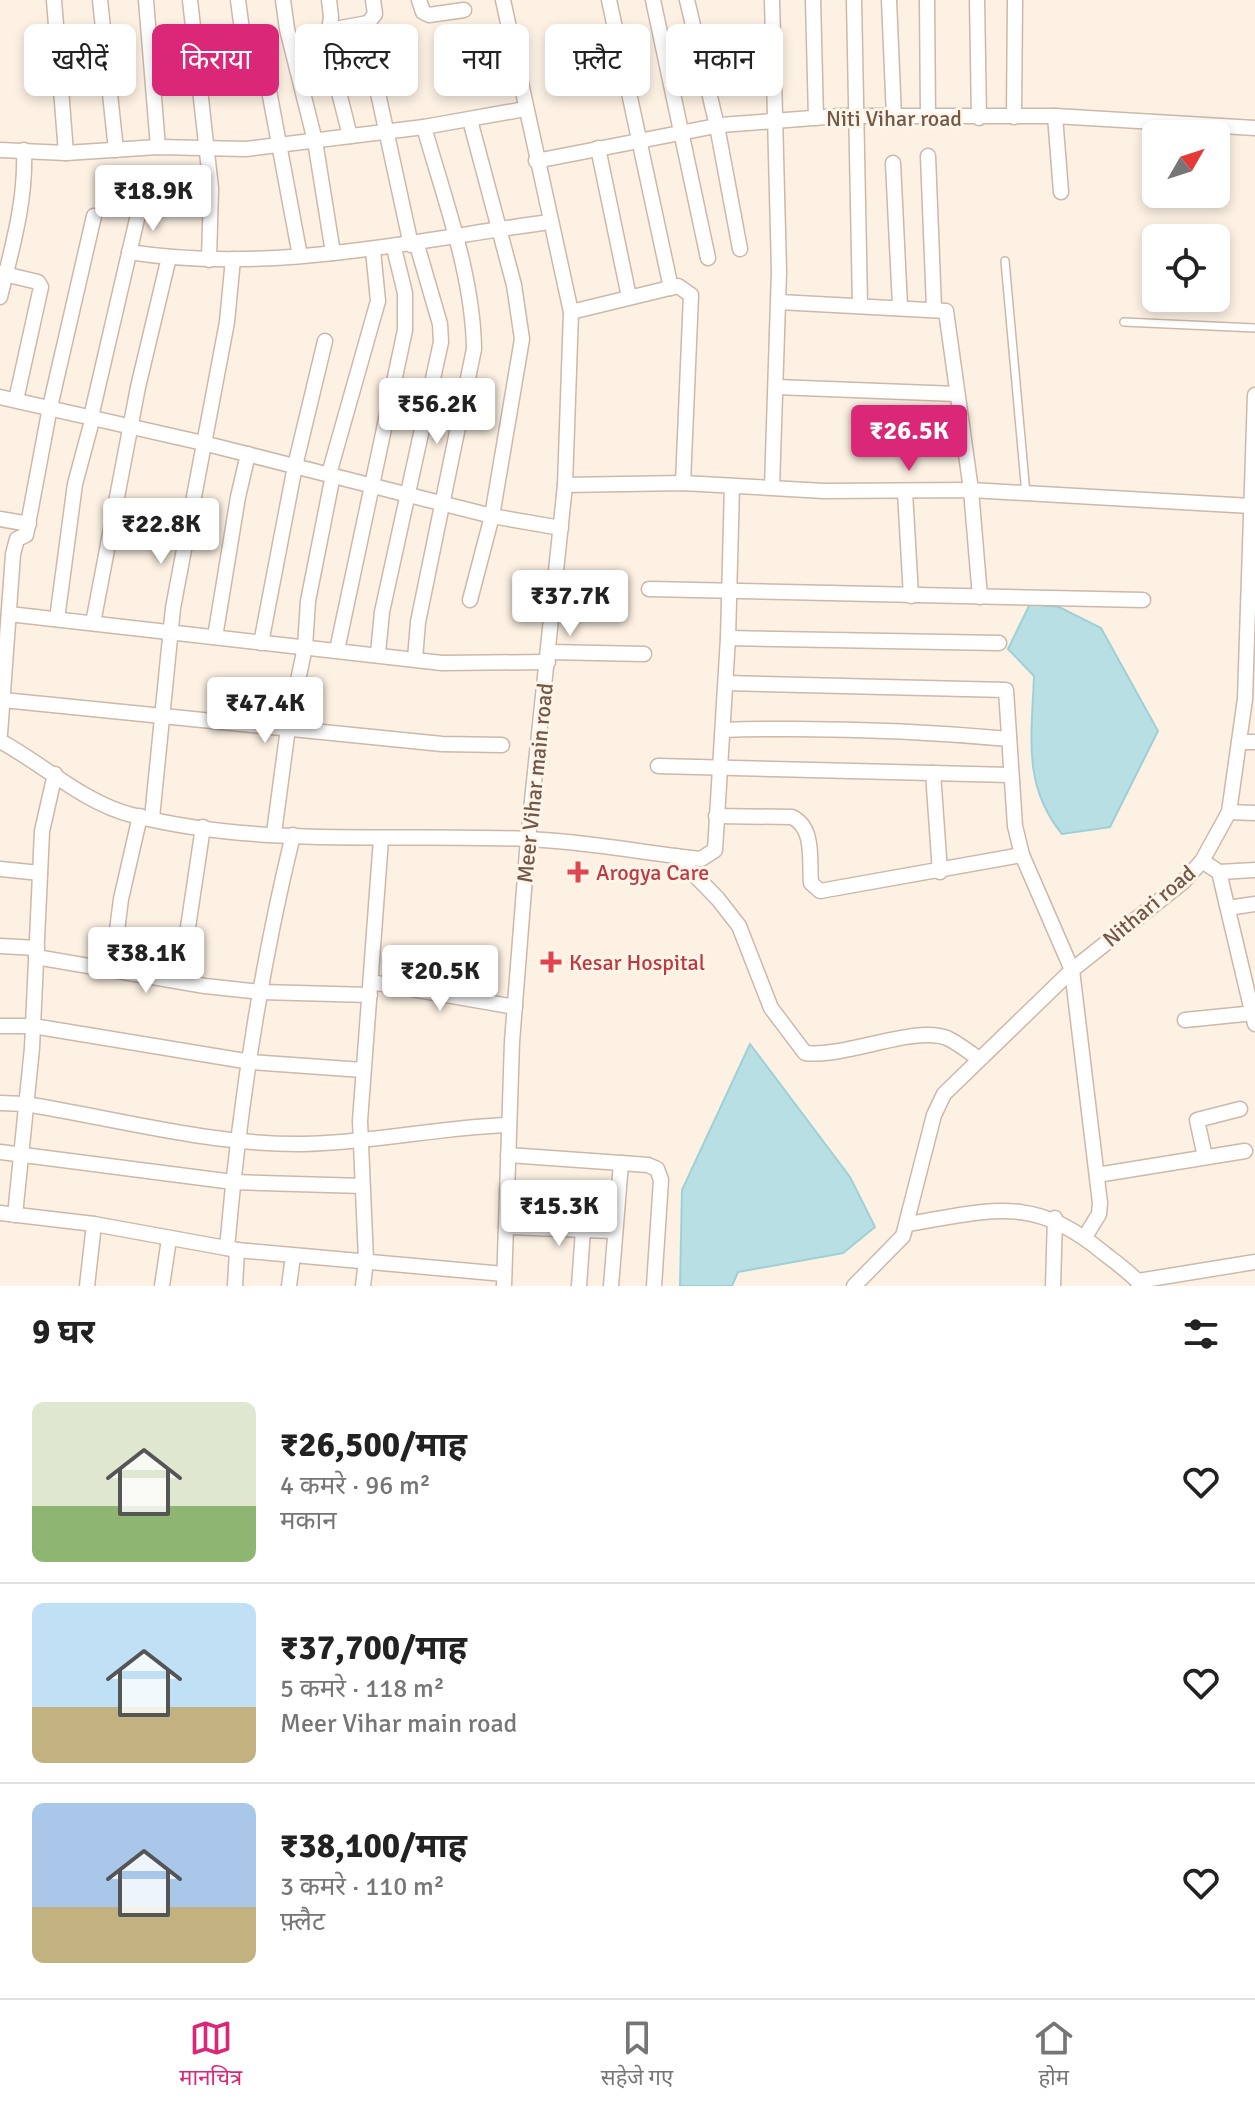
<!DOCTYPE html>
<html lang="hi">
<meta charset="utf-8">
<style>
body{margin:0;font-family:Signika,"Noto Sans Devanagari",sans-serif;background:#f6f6f6;color:#222;height:100vh;display:flex;flex-direction:column;font-size:30px;white-space:nowrap}
*{box-sizing:border-box;margin:0}
p{font-size:26px;color:#767676}
.icon{flex:none;width:44px;height:44px;fill:none;stroke:currentColor;stroke-width:2;stroke-linecap:round;stroke-linejoin:round}
.map{position:relative;height:1286px;overflow:hidden}
.drawer{display:flex;flex-direction:column;background:#fff;flex:1}
.drawer>*{flex:none}
.top-card{position:absolute;left:24px;top:24px;width:800px;height:72px;display:flex;gap:16px}
.needle{width:52px;rotate:51deg}
.fabs{position:absolute;left:1142px;top:120px;display:grid;gap:16px}
.fabs a{display:grid;place-items:center;width:88px;height:88px;border-radius:12px;background:#fff;box-shadow:0 4px 12px #0003;font-size:40px}
.price{position:absolute;translate:-50% -68px;padding:0 18px;border-radius:8px;background:#fff;color:#222;font-size:26px;line-height:52px;filter:drop-shadow(0 2px 4px #0008)}
.price::after{content:'';position:absolute;left:50%;top:48px;width:24px;height:18px;margin-left:-12px;background:inherit;clip-path:polygon(0 0,100% 0,50% 100%)}
.price.current{background:#db2777;color:#fff}
ul{padding:0;list-style:none}
li{display:flex;align-items:center;gap:24px;height:200px;padding:0 32px}
li+li{border-top:2px solid #e0e0e0}
li span{display:grid;place-items:center;flex:none;width:224px;height:160px;border-radius:12px;color:#555}
li>.icon{margin-inline-start:auto}
span .icon{width:96px;height:96px;fill:#fffc;stroke-width:1}
li b{font-size:34px}
h2{display:flex;justify-content:space-between;align-items:center;height:96px;padding:0 32px;font-size:34px}
.pill{padding:0 28px;border-radius:12px;background:#fff;box-shadow:0 4px 12px #0003;font-size:28px;line-height:72px}
.pill.current{background:#db2777;color:#fff}
.tabs{display:flex;justify-content:space-around;align-items:center;height:112px;border-top:2px solid #e0e0e0;background:#fff;font-size:22px;color:#767676}
.tabs a{display:grid;justify-items:center;gap:4px}
.tabs .current{color:#db2777}
.map>svg:first-child{display:block}
.water{fill:#b8e0e4;stroke:#9ed0d6;stroke-width:2}
.lines{fill:none;stroke-linecap:round;stroke-linejoin:round}
.lane-casing{stroke:#cdb8aa;stroke-width:10}
.street-casing{stroke:#cdb8aa;stroke-width:17}
.lane{stroke:#fff;stroke-width:7}
.street{stroke:#fff;stroke-width:14}
.health-dot{fill:#e0444e;stroke:#fff5e8;stroke-width:3}
.labels{text-anchor:middle;dominant-baseline:central;stroke-width:6;stroke-linejoin:round;paint-order:stroke}
.street-label{font-size:22px;fill:#735749;stroke:#fff5e8}
.health-label{font-size:22px;fill:#be3a42;stroke:#fff5e8;text-anchor:start}
</style>
<div class="map">
<svg width="1255" height="1286" viewBox="0 0 1255 1286">
<rect width="100%" height="100%" fill="#fcf1e3"/>
<!-- water -->
<g class="water">
<path d="M1030 604 1059 607 1101 628 1158 731 1110 827 1062 834C1022 785 1032 735 1034 676L1008 649Z"/>
<path d="M750 1044 850 1177 875 1227 843 1253 738 1272 732 1286H680L682 1190Z"/>
</g>
<g class="lines">
<!-- lane casing -->
<g class="lane-casing">
<g id="lane">
<path d="M1005 261 1026 494"/>
<path d="M1124 322 1255 328"/>
</g>
</g>
<!-- street casing -->
<g class="street-casing">
<g id="street">
<path d="M54 0 66 153"/>
<path d="M100 0 116 150"/>
<path d="M146 0 158 147"/>
<path d="M190 0 211 188 209 260"/>
<path d="M238 0 242 30 261 48 300 256"/>
<path d="M283 0 287 29 315 141 333 253"/>
<path d="M329 0 331 17 327 45 350 136"/>
<path d="M419 0 423 12 429 15 464 10"/>
<path d="M503 0 571 312 565 485 528 839 512 1042 504 1286"/>
<path d="M609 0 671 288"/>
<path d="M653 0 708 258"/>
<path d="M687 0 717 126 740 249"/>
<path d="M813 0 816 118"/>
<path d="M854 0 860 305"/>
<path d="M889 0 894 117"/>
<path d="M927 0 928 117"/>
<path d="M977 0 979 118"/>
<path d="M363 24 411 245"/>
<path d="M329 30 368 23 375 14 373 0"/>
<path d="M1055 116 1061 192"/>
<path d="M1014 117 1015 0"/>
<path d="M598 148 629 297"/>
<path d="M0 150 66 153 158 147 246 149 424 127 525 109"/>
<path d="M928 156 934 308"/>
<path d="M536 161 721 125 839 116H1055L1255 128"/>
<path d="M893 163 900 306"/>
<path d="M129 252C270 274 410 241 549 222"/>
<path d="M0 273 38 282 41 287 16 400"/>
<path d="M0 297C12 248 26 202 24 150"/>
<path d="M779 302 946 311 971 490 980 597"/>
<path d="M571 312 678 286 691 295 683 483"/>
<path d="M776 387 957 394"/>
<path d="M0 397 203 443 492 516 561 528"/>
<path d="M91 417 140 206"/>
<path d="M329 474 378 301 373 250"/>
<path d="M565 485 683 483 824 491 971 490 1251 506"/>
<path d="M772 487 779 271 772 0"/>
<path d="M905 492 911 596"/>
<path d="M0 519 29 524"/>
<path d="M649 589 1143 600"/>
<path d="M470 600 492 516 522 339 514 285 470 120"/>
<path d="M9 614 442 663 548 662"/>
<path d="M57 619 75 484 93 417"/>
<path d="M93 623 138 387 169 257"/>
<path d="M215 637 238 497 248 454"/>
<path d="M728 638 999 643"/>
<path d="M261 643 295 466 325 341"/>
<path d="M337 650 405 330V293L394 248"/>
<path d="M549 652 644 654"/>
<path d="M378 653 382 612 441 342 440 324 417 245"/>
<path d="M415 659 418 622 474 349C473 275 444 198 424 127"/>
<path d="M726 683 1006 690 1015 826 1022 855 1072 970 1100 1203 1099 1214 1085 1237"/>
<path d="M3 700 442 744 502 745"/>
<path d="M723 730C819 727 913 730 1009 739"/>
<path d="M0 734 13 554 17 539 26 535 50 407 94 216"/>
<path d="M0 741C43 764 84 803 132 815 261 848 396 833 526 839 585 841 644 853 701 859L715 850 728 638 732 486"/>
<path d="M1239 742H1255"/>
<path d="M658 766 1010 775"/>
<path d="M933 773 940 872"/>
<path d="M1229 812 1255 813"/>
<path d="M716 816 792 817C815 828 809 860 811 883L820 891 1022 855"/>
<path d="M152 818 173 608 227 322 233 259"/>
<path d="M274 833 288 728 305 647 308 601 333 475"/>
<path d="M676 856 718 899 739 926 771 1008 805 1053C845 1058 915 1025 947 1038 958 1043 969 1052 979 1059"/>
<path d="M1202 861 1219 872 1255 1024"/>
<path d="M0 869 40 873"/>
<path d="M1219 872 1255 870"/>
<path d="M1228 908 1255 904"/>
<path d="M0 946 37 948"/>
<path d="M36 957 205 986 261 992 370 995"/>
<path d="M112 970 121 899 140 816"/>
<path d="M180 981 203 827"/>
<path d="M371 982 515 1007"/>
<path d="M1185 1020 1255 1013"/>
<path d="M0 1026H33L251 1062 363 1070"/>
<path d="M0 1103 26 1104C117 1119 211 1145 303 1144 372 1143 440 1127 509 1125"/>
<path d="M0 1152 233 1182 362 1186"/>
<path d="M508 1155 621 1163 611 1286"/>
<path d="M1205 1157 1197 1120 1240 1109"/>
<path d="M621 1163 648 1165 657 1169 661 1180 654 1286"/>
<path d="M1097 1175 1245 1151"/>
<path d="M0 1213 94 1224 237 1250 504 1274"/>
<path d="M15 1215 32 1048 42 831 55 774"/>
<path d="M908 1224C993 1210 1033 1194 1105 1254 1118 1264 1132 1274 1142 1286"/>
<path d="M506 1227 613 1231"/>
<path d="M227 1248C239 1110 260 970 293 835"/>
<path d="M87 1286 94 1224"/>
<path d="M162 1286 169 1239"/>
<path d="M235 1286 237 1250"/>
<path d="M289 1286 293 1256"/>
<path d="M363 1286 366 1260 360 1121 381 839"/>
<path d="M579 1286 583 1230"/>
<path d="M854 1286 903 1236 934 1115 944 1094 1072 970 1183 882 1202 861 1229 812 1245 699 1255 395"/>
<path d="M1053 1286 1055 1218"/>
<path d="M1139 1286 1138 1281 1255 1262"/>
</g>
</g>
<!-- lane -->
<use href="#lane" class="lane"/>
<!-- street -->
<use href="#street" class="street"/>
</g>
<!-- markers -->
<g class="health-dot">
<path d="M574 860h8v8h8v8h-8v8h-8v-8h-8v-8h8z"/>
<path d="M547 950h8v8h8v8h-8v8h-8v-8h-8v-8h8z"/>
</g>
<g class="labels">
<!-- street labels -->
<g class="street-label">
<text x="894" y="118">Niti Vihar road</text>
<text transform="translate(535 783) rotate(-84)">Meer Vihar main road</text>
<text transform="translate(1149 906) rotate(-40)">Nithari road</text>
</g>
<!-- health labels -->
<g class="health-label">
<text x="596" y="872">Arogya Care</text>
<text x="569" y="962">Kesar Hospital</text>
</g>
</g>
</svg>
<div class="fabs">
<a><svg class="needle" viewBox="-14 -14 28 28"><path d="M0-13l5 13h-10z" fill="#e53935"/><path d="M0 13l5-13h-10z" fill="#767676"/></svg></a>
<a><svg class="icon" aria-label="locate" viewBox="0 0 24 24"><circle cx="12" cy="12" r="6"/><path d="M12 2v4M12 18v4M2 12h4M18 12h4"/></svg></a>
</div>
<b class="price" style="left:153px;top:233px">₹18.9K</b>
<b class="price" style="left:437px;top:446px">₹56.2K</b>
<b class="price current" style="left:909px;top:473px">₹26.5K</b>
<b class="price" style="left:161px;top:566px">₹22.8K</b>
<b class="price" style="left:570px;top:638px">₹37.7K</b>
<b class="price" style="left:265px;top:745px">₹47.4K</b>
<b class="price" style="left:146px;top:995px">₹38.1K</b>
<b class="price" style="left:440px;top:1013px">₹20.5K</b>
<b class="price" style="left:559px;top:1248px">₹15.3K</b>
<div class="top-card">
<a class="pill">खरीदें</a>
<a class="pill current">किराया</a>
<a class="pill">फ़िल्टर</a>
<a class="pill">नया</a>
<a class="pill">फ़्लैट</a>
<a class="pill">मकान</a>
</div>
</div>
<section class="drawer">
<h2>9 घर<svg class="icon" aria-label="filters" viewBox="0 0 24 24"><path d="M4 7h16M4 17h16"/><circle cx="9" cy="7" r="2"/><circle cx="15" cy="17" r="2"/></svg></h2>
<ul>
<li><span style="background:linear-gradient(#dfe7d0 65%,#8fb573 0)"><svg class="icon" aria-label="home" viewBox="0 0 24 24"><path d="M3 11l9-7 9 7M6 9v11h12V9"/></svg></span><div><b>₹26,500/माह</b><p>4 कमरे · 96 m²</p><p>मकान</p></div><svg class="icon" aria-label="heart" viewBox="0 0 24 24"><path d="M12 20l-8-8c-3-5 5-10 8-4 3-6 11-1 8 4z"/></svg></li>
<li><span style="background:linear-gradient(#bfe0f5 65%,#c2b280 0)"><svg class="icon" aria-label="home" viewBox="0 0 24 24"><path d="M3 11l9-7 9 7M6 9v11h12V9"/></svg></span><div><b>₹37,700/माह</b><p>5 कमरे · 118 m²</p><p>Meer Vihar main road</p></div><svg class="icon" aria-label="heart" viewBox="0 0 24 24"><path d="M12 20l-8-8c-3-5 5-10 8-4 3-6 11-1 8 4z"/></svg></li>
<li><span style="background:linear-gradient(#a9c7e8 65%,#c2b280 0)"><svg class="icon" aria-label="home" viewBox="0 0 24 24"><path d="M3 11l9-7 9 7M6 9v11h12V9"/></svg></span><div><b>₹38,100/माह</b><p>3 कमरे · 110 m²</p><p>फ़्लैट</p></div><svg class="icon" aria-label="heart" viewBox="0 0 24 24"><path d="M12 20l-8-8c-3-5 5-10 8-4 3-6 11-1 8 4z"/></svg></li>
</ul>
</section>
<nav class="tabs">
<a class="current"><svg class="icon" aria-label="map" viewBox="0 0 24 24"><path d="M3 6l6-2 6 2 6-2v14l-6 2-6-2-6 2zM9 4v14M15 6v14"/></svg>मानचित्र</a>
<a><svg class="icon" aria-label="saved" viewBox="0 0 24 24"><path d="M7 4h10v16l-5-4-5 4z"/></svg>सहेजे गए</a>
<a><svg class="icon" aria-label="home" viewBox="0 0 24 24"><path d="M3 11l9-7 9 7M6 9v11h12V9"/></svg>होम</a>
</nav>
